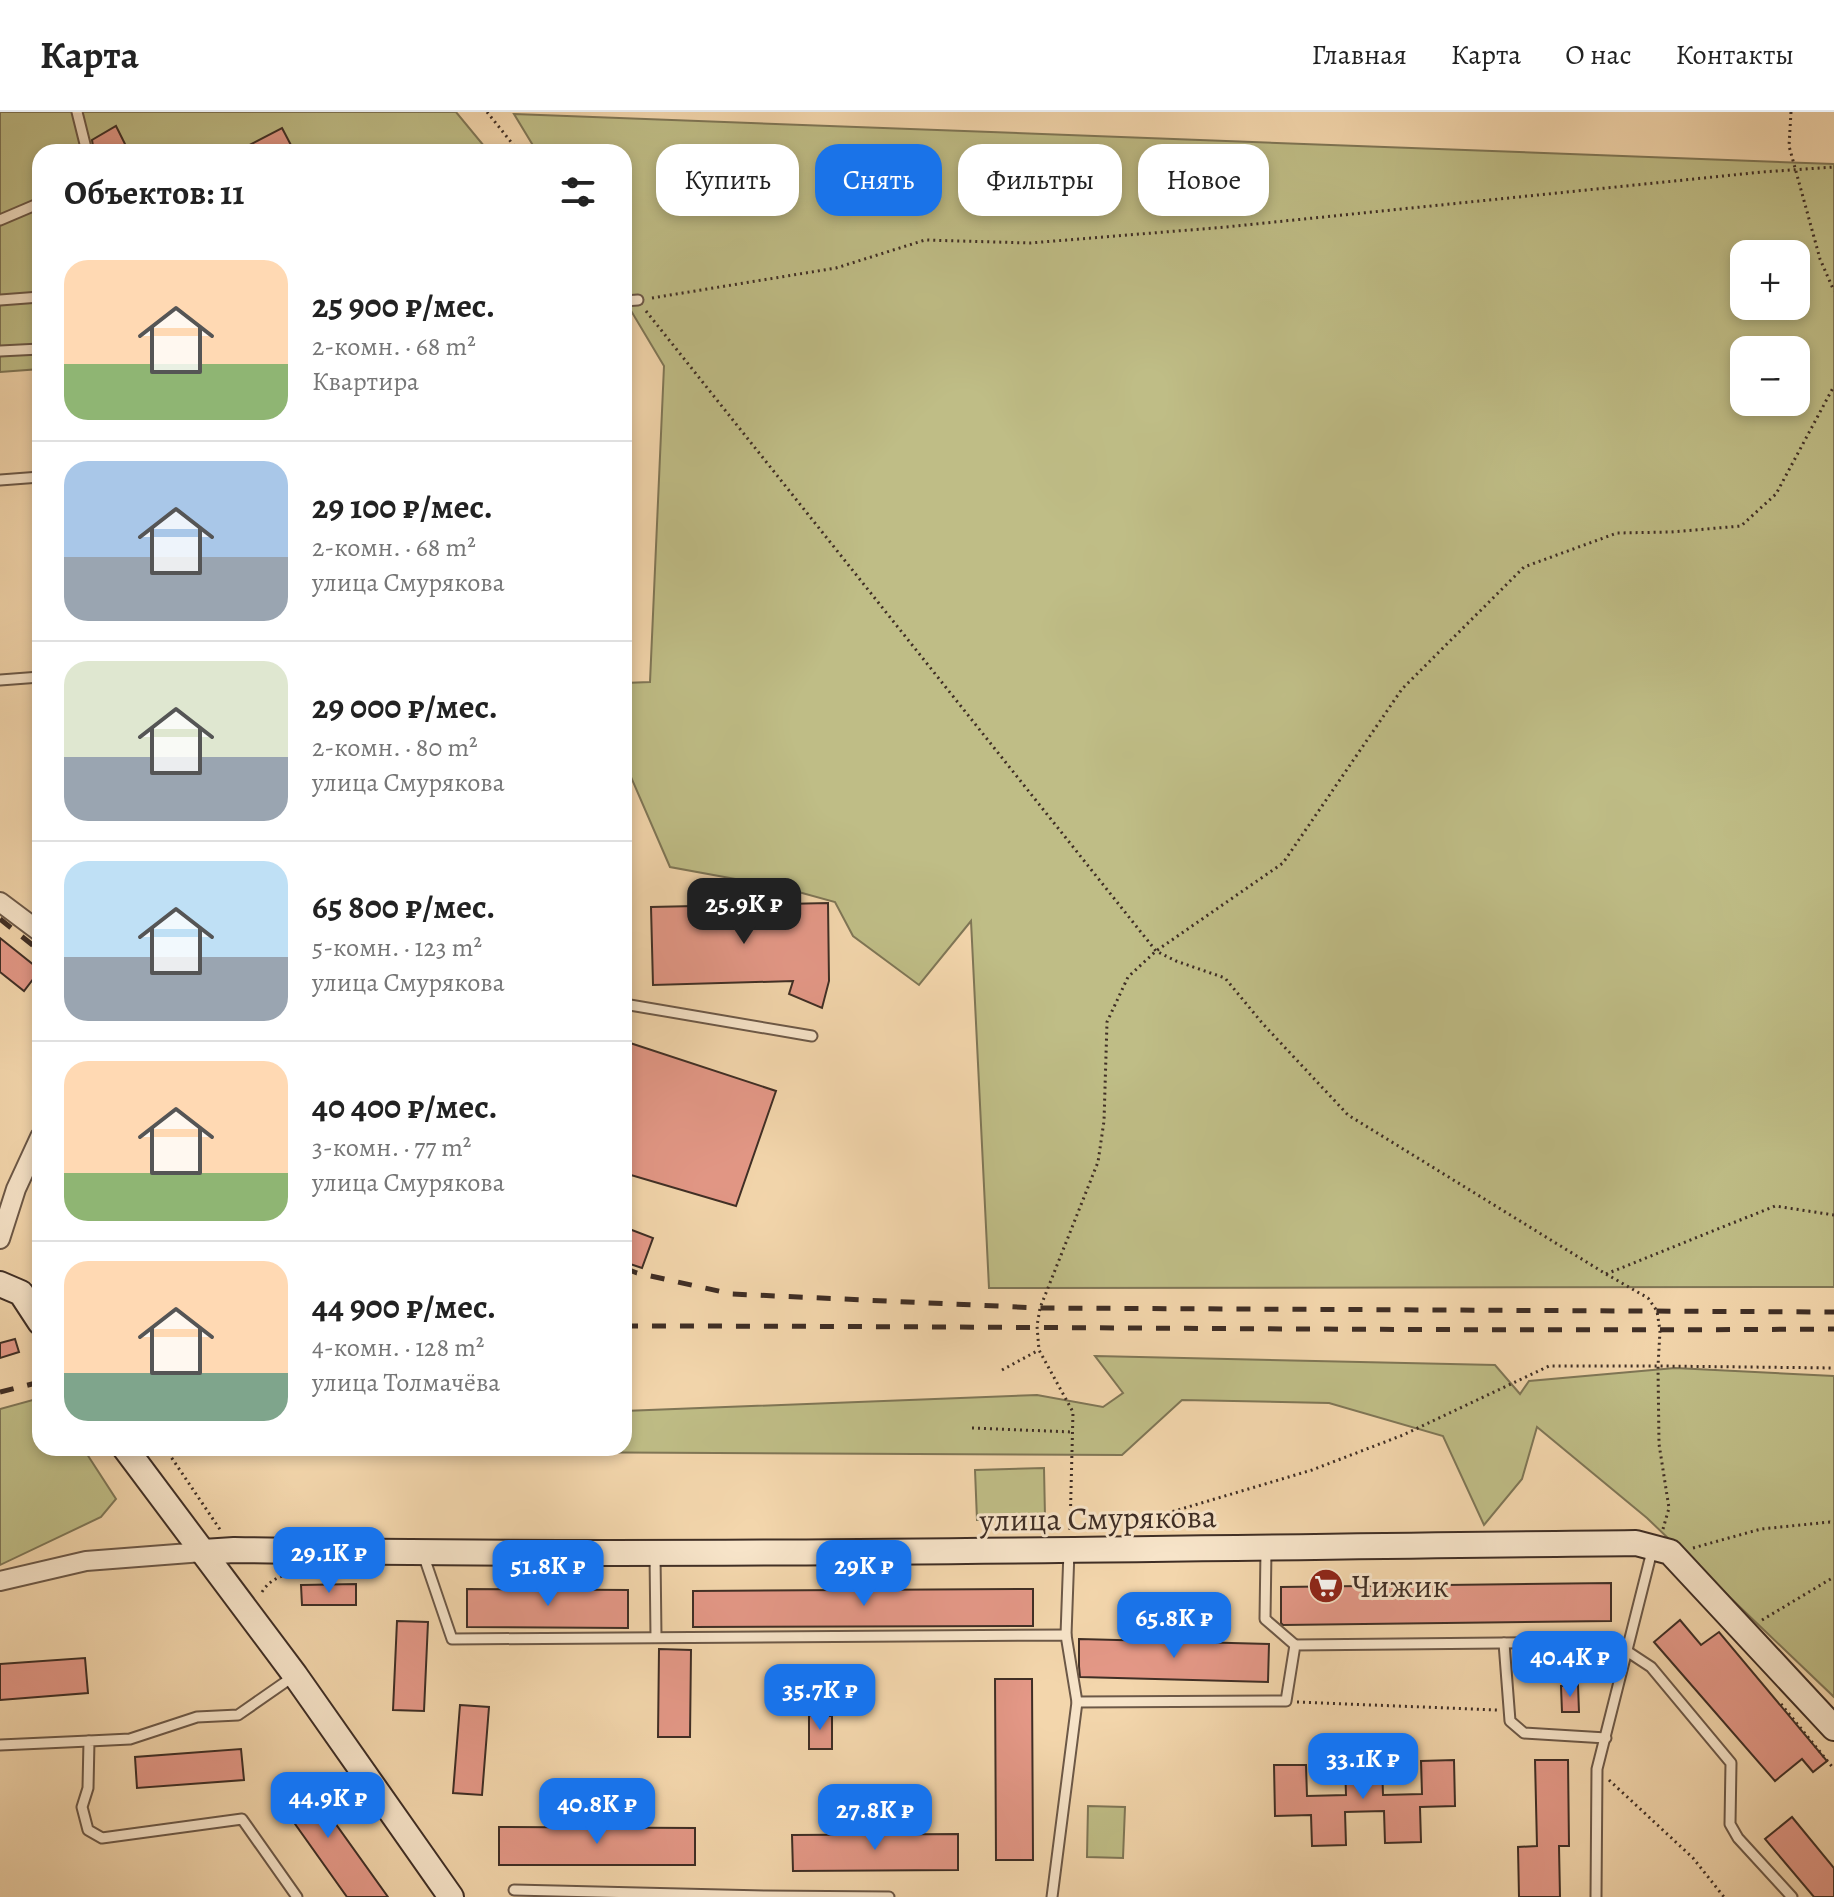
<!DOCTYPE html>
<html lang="ru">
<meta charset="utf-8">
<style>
body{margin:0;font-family:Alegreya,serif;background:#f6f6f6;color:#222;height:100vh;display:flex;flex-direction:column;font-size:30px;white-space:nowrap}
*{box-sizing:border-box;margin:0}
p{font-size:26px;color:#767676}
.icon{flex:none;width:44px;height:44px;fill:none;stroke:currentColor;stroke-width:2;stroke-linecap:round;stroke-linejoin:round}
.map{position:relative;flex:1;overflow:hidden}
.side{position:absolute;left:32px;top:32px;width:600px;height:1312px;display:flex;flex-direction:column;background:#fff;border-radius:24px;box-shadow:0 4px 12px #0003}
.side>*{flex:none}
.guide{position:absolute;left:656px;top:32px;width:760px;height:72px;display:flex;gap:16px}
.buttons{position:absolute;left:1730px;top:128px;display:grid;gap:16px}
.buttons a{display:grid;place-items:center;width:80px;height:80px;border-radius:16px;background:#fff;box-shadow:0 4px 12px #0003;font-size:40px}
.price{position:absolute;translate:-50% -68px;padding:0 18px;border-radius:16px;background:#1a73e8;color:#fff;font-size:26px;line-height:52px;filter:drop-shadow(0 2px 4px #0008)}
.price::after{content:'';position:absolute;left:50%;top:48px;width:24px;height:18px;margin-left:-12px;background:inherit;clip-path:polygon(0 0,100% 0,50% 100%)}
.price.current{background:#222;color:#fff}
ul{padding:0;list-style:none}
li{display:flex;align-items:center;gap:24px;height:200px;padding:0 32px}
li+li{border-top:2px solid #e0e0e0}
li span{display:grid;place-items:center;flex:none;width:224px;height:160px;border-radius:24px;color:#555}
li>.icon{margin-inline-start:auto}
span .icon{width:96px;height:96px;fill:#fffc;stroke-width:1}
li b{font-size:34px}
h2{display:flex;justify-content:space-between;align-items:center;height:96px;padding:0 32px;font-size:34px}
.pill{padding:0 28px;border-radius:24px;background:#fff;box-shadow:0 4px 12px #0003;font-size:28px;line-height:72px}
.pill.current{background:#1a73e8;color:#fff}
header{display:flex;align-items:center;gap:48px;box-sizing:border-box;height:112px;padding:0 40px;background:#fff;border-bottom:2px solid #e0e0e0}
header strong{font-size:38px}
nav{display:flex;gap:44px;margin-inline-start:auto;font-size:28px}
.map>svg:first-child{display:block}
.green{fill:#bfbd86;stroke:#7f7656;stroke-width:2;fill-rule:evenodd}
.building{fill:#e49887;stroke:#3f2e25;stroke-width:2}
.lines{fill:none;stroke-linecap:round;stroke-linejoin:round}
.lane-casing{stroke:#6c5847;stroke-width:13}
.street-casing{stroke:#6c5847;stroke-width:22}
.secondary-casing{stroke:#3f2e25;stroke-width:28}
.path{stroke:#3f2e25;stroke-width:3;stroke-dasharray:2 4;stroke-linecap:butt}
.lane{stroke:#f7e4c9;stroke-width:9}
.street{stroke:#f7e4c9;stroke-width:18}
.secondary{stroke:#f7e4c9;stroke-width:24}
.rail{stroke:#3f2e25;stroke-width:5;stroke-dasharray:14 14;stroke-linecap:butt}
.labels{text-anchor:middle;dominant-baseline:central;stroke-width:6;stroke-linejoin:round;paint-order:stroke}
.street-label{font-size:32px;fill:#3f2e25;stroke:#f7e4c9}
.poi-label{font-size:32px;fill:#3f2e25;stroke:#f7e4c9;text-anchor:start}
</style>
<header>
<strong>Карта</strong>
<nav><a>Главная</a><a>Карта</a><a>О нас</a><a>Контакты</a></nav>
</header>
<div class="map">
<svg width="1834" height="1785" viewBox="0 0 1834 1785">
<rect width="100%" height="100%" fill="#f3d6ac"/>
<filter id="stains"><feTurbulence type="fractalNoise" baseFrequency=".0025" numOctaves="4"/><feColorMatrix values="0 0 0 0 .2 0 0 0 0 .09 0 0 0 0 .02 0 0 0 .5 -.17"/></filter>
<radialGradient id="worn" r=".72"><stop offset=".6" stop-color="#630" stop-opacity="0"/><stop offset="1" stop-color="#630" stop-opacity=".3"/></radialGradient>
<!-- green -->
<g class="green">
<path d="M0 0H456L489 40H40V257L0 260Z"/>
<path d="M514 2 1834 52V1175L989 1176 971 809 919 873 853 824 835 790 784 776 670 755 624 649V571L650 570 664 254 624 187V40H537ZM1744 142H1796V194H1744ZM1744 238H1796V290H1744Z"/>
<path d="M1095 1244 1495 1253 1520 1282 1529 1269 1675 1256 1834 1264V1585L1647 1406 1537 1315 1522 1367 1484 1413 1443 1324 1329 1291 1182 1288 1122 1343 526 1340 522 1336H624V1299L1037 1283 1103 1295 1123 1281Z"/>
<path d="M40 1286V1336H83L116 1387 101 1405 0 1453V1297Z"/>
<path d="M1044 1356 1045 1405 977 1408 975 1358Z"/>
<path d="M1088 1694 1125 1695 1123 1746 1087 1745Z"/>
</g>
<!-- building -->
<g class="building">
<path d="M116 14 129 40H94L92 28Z"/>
<path d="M282 16 292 35 282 40H236Z"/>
<path d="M828 791 829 869 822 896 789 882 793 869 653 873 651 795Z"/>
<path d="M0 826 40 858 24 879 0 860Z"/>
<path d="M624 929 776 979 736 1094 624 1061Z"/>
<path d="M624 1115 653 1126 642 1156 624 1150Z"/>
<path d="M15 1227 19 1240 0 1246V1231Z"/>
<path d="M1611 1471V1509L1283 1513 1281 1511V1475Z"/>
<path d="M356 1472V1493H302L301 1473Z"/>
<path d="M467 1477 628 1478V1516L467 1515Z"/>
<path d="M1033 1477V1514L693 1515V1479Z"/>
<path d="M1680 1508 1701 1533 1719 1520 1827 1649 1813 1660 1802 1647 1775 1669 1654 1530Z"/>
<path d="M397 1509 428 1510 424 1599 393 1598Z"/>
<path d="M1079 1527 1269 1532 1268 1570 1080 1565 1079 1554Z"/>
<path d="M659 1537 691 1538 690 1625H658Z"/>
<path d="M85 1546 88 1581 0 1588V1552Z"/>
<path d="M995 1567H1032L1033 1748H996Z"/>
<path d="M1578 1573 1579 1600H1562L1561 1574Z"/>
<path d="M460 1593 489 1595 482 1683 453 1681Z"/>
<path d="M809 1603 832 1604V1637H809Z"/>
<path d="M241 1637 244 1668 137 1676 135 1645Z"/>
<path d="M1454 1648 1455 1694 1420 1695 1421 1730 1385 1731 1384 1699 1345 1700 1346 1733 1312 1734 1311 1703 1275 1704 1274 1653H1306L1307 1684 1346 1683 1345 1652 1382 1651 1383 1683 1422 1682 1421 1649Z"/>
<path d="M1535 1648H1568L1569 1734H1559L1560 1785H1519L1518 1735 1537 1734Z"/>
<path d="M300 1662 388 1785H347L273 1681Z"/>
<path d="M1792 1705 1834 1756V1785H1814L1765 1727Z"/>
<path d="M499 1715 695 1716V1753H499Z"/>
<path d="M958 1722V1758L793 1759 792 1723Z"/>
</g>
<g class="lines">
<!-- lane casing -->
<g class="lane-casing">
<g id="lane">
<path d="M77 0 87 40"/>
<path d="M0 108 40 91"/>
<path d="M0 188 40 185"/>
<path d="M624 189 638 188"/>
<path d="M0 239 40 237"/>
<path d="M0 368 40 365"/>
<path d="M0 568 40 565"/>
<path d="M624 892 812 924"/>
<path d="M1266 1438 1265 1507 1295 1533"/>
<path d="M423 1442 452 1527 1066 1523 1077 1590 1052 1785"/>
<path d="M655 1442 656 1525"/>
<path d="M1066 1523 1069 1439"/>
<path d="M1504 1531 1510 1609 1524 1621 1606 1626"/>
<path d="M294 1564 238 1603 197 1605 130 1627 89 1629 88 1676 82 1695 88 1718 102 1726 242 1707 297 1785"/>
<path d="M1077 1590 1286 1589 1295 1533 1613 1530 1651 1555 1731 1651 1730 1712 1738 1726 1792 1785"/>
<path d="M0 1633 89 1629"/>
<path d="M514 1778 765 1784 889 1785"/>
<path d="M1596 1785 1597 1657 1653 1435"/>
</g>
</g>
<!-- street casing -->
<g class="street-casing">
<g id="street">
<path d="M0 790 40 820"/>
<path d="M0 1127 16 1077 40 1025"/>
<path d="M0 1469 86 1449 203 1440"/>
</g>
</g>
<!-- secondary casing -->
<g class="secondary-casing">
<g id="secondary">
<path d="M0 1172 21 1181 40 1210"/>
<path d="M125 1336 295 1563 451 1785"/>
<path d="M203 1440 234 1438C701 1446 1168 1436 1636 1431L1670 1440 1834 1616"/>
</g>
</g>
<!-- path -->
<g class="path">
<path d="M487 0 519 40"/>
<path d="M1791 0 1789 34 1820 147 1834 179"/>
<path d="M652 186 836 156 925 128 1030 131 1226 115 1762 60 1834 55"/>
<path d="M646 199 1156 839 1176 849 1225 866 1263 912 1348 1003 1606 1162 1648 1186 1657 1199 1660 1219 1658 1254 1659 1332 1669 1396 1663 1417"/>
<path d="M1606 1162 1775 1094 1834 1103"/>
<path d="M1002 1258 1039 1238"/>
<path d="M972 1316 1073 1320"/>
<path d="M165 1336 221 1419"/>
<path d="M1135 1417 1151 1406 1312 1358 1403 1323 1549 1254H1658L1834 1256"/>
<path d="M1070 1418 1073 1300 1039 1238 1037 1214 1040 1196 1098 1050 1104 1009 1107 910 1128 865 1156 839 1283 751 1402 577 1524 455 1617 421 1671 420 1741 414 1776 382 1834 274"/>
<path d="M1693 1436 1761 1417 1830 1410 1834 1411"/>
<path d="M262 1480C270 1467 283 1462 298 1461"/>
<path d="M1762 1508 1834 1465"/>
<path d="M1297 1590 1497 1598"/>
<path d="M1781 1592 1834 1657"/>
<path d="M1609 1668 1693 1746 1724 1785"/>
</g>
<!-- lane -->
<use href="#lane" class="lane"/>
<!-- street -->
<use href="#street" class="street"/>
<!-- secondary -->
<use href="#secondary" class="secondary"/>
<!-- rail -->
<g class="rail">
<path d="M0 807 40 839"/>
<path d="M624 1156 637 1161 732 1182 1040 1196 1834 1200"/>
<path d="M624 1214C1027 1214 1431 1220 1834 1217"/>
<path d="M0 1280 40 1270"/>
</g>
</g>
<!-- icons -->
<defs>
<g id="supermarket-disc" transform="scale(1.8)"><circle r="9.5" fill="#8f2418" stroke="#f7e4c9"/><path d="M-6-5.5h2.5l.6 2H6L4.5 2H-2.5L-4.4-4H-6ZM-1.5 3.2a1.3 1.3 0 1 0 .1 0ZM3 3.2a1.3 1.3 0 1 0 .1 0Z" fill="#fff"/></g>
</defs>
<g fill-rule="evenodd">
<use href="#supermarket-disc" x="1326" y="1474"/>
</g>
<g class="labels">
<!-- street labels -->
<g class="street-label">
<text transform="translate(1098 1406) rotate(-1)">улица Смурякова</text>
</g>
<!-- poi labels -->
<g class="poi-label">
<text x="1352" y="1474">Чижик</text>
</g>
</g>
<rect width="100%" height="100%" filter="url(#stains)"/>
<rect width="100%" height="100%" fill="url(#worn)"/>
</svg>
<div class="buttons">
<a>+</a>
<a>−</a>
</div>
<b class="price current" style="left:744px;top:834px">25.9K ₽</b>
<b class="price" style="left:329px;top:1483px">29.1K ₽</b>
<b class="price" style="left:548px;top:1496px">51.8K ₽</b>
<b class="price" style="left:864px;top:1496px">29K ₽</b>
<b class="price" style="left:1174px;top:1548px">65.8K ₽</b>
<b class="price" style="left:1570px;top:1587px">40.4K ₽</b>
<b class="price" style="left:820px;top:1620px">35.7K ₽</b>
<b class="price" style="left:1363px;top:1689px">33.1K ₽</b>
<b class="price" style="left:328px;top:1728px">44.9K ₽</b>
<b class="price" style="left:597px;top:1734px">40.8K ₽</b>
<b class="price" style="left:875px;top:1740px">27.8K ₽</b>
<div class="guide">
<a class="pill">Купить</a>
<a class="pill current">Снять</a>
<a class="pill">Фильтры</a>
<a class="pill">Новое</a>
</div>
<section class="side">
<h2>Объектов: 11<svg class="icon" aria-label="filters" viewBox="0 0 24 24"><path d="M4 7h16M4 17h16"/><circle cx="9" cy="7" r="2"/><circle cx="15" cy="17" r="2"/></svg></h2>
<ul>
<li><span style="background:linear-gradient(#ffd9b3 65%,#8fb573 0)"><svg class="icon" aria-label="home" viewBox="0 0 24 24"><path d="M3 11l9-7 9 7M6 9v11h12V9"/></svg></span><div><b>25 900 ₽/мес.</b><p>2-комн. · 68 m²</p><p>Квартира</p></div></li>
<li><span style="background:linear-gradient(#a9c7e8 60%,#9aa5b1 0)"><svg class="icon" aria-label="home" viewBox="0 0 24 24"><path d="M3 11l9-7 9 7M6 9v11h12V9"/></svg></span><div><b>29 100 ₽/мес.</b><p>2-комн. · 68 m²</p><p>улица Смурякова</p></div></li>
<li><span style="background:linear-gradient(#dfe7d0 60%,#9aa5b1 0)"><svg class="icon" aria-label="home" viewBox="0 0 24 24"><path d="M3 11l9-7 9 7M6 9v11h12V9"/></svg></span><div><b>29 000 ₽/мес.</b><p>2-комн. · 80 m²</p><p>улица Смурякова</p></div></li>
<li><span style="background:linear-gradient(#bfe0f5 60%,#9aa5b1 0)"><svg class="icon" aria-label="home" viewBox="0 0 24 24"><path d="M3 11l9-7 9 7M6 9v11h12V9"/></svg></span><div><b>65 800 ₽/мес.</b><p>5-комн. · 123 m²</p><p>улица Смурякова</p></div></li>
<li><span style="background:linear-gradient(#ffd9b3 70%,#8fb573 0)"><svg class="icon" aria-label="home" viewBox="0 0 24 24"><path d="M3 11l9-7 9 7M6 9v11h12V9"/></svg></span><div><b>40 400 ₽/мес.</b><p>3-комн. · 77 m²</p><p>улица Смурякова</p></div></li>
<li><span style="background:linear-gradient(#ffd9b3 70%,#7fa58c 0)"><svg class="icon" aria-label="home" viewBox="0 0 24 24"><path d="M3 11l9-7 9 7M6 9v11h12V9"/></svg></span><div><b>44 900 ₽/мес.</b><p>4-комн. · 128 m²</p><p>улица Толмачёва</p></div></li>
</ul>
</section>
</div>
